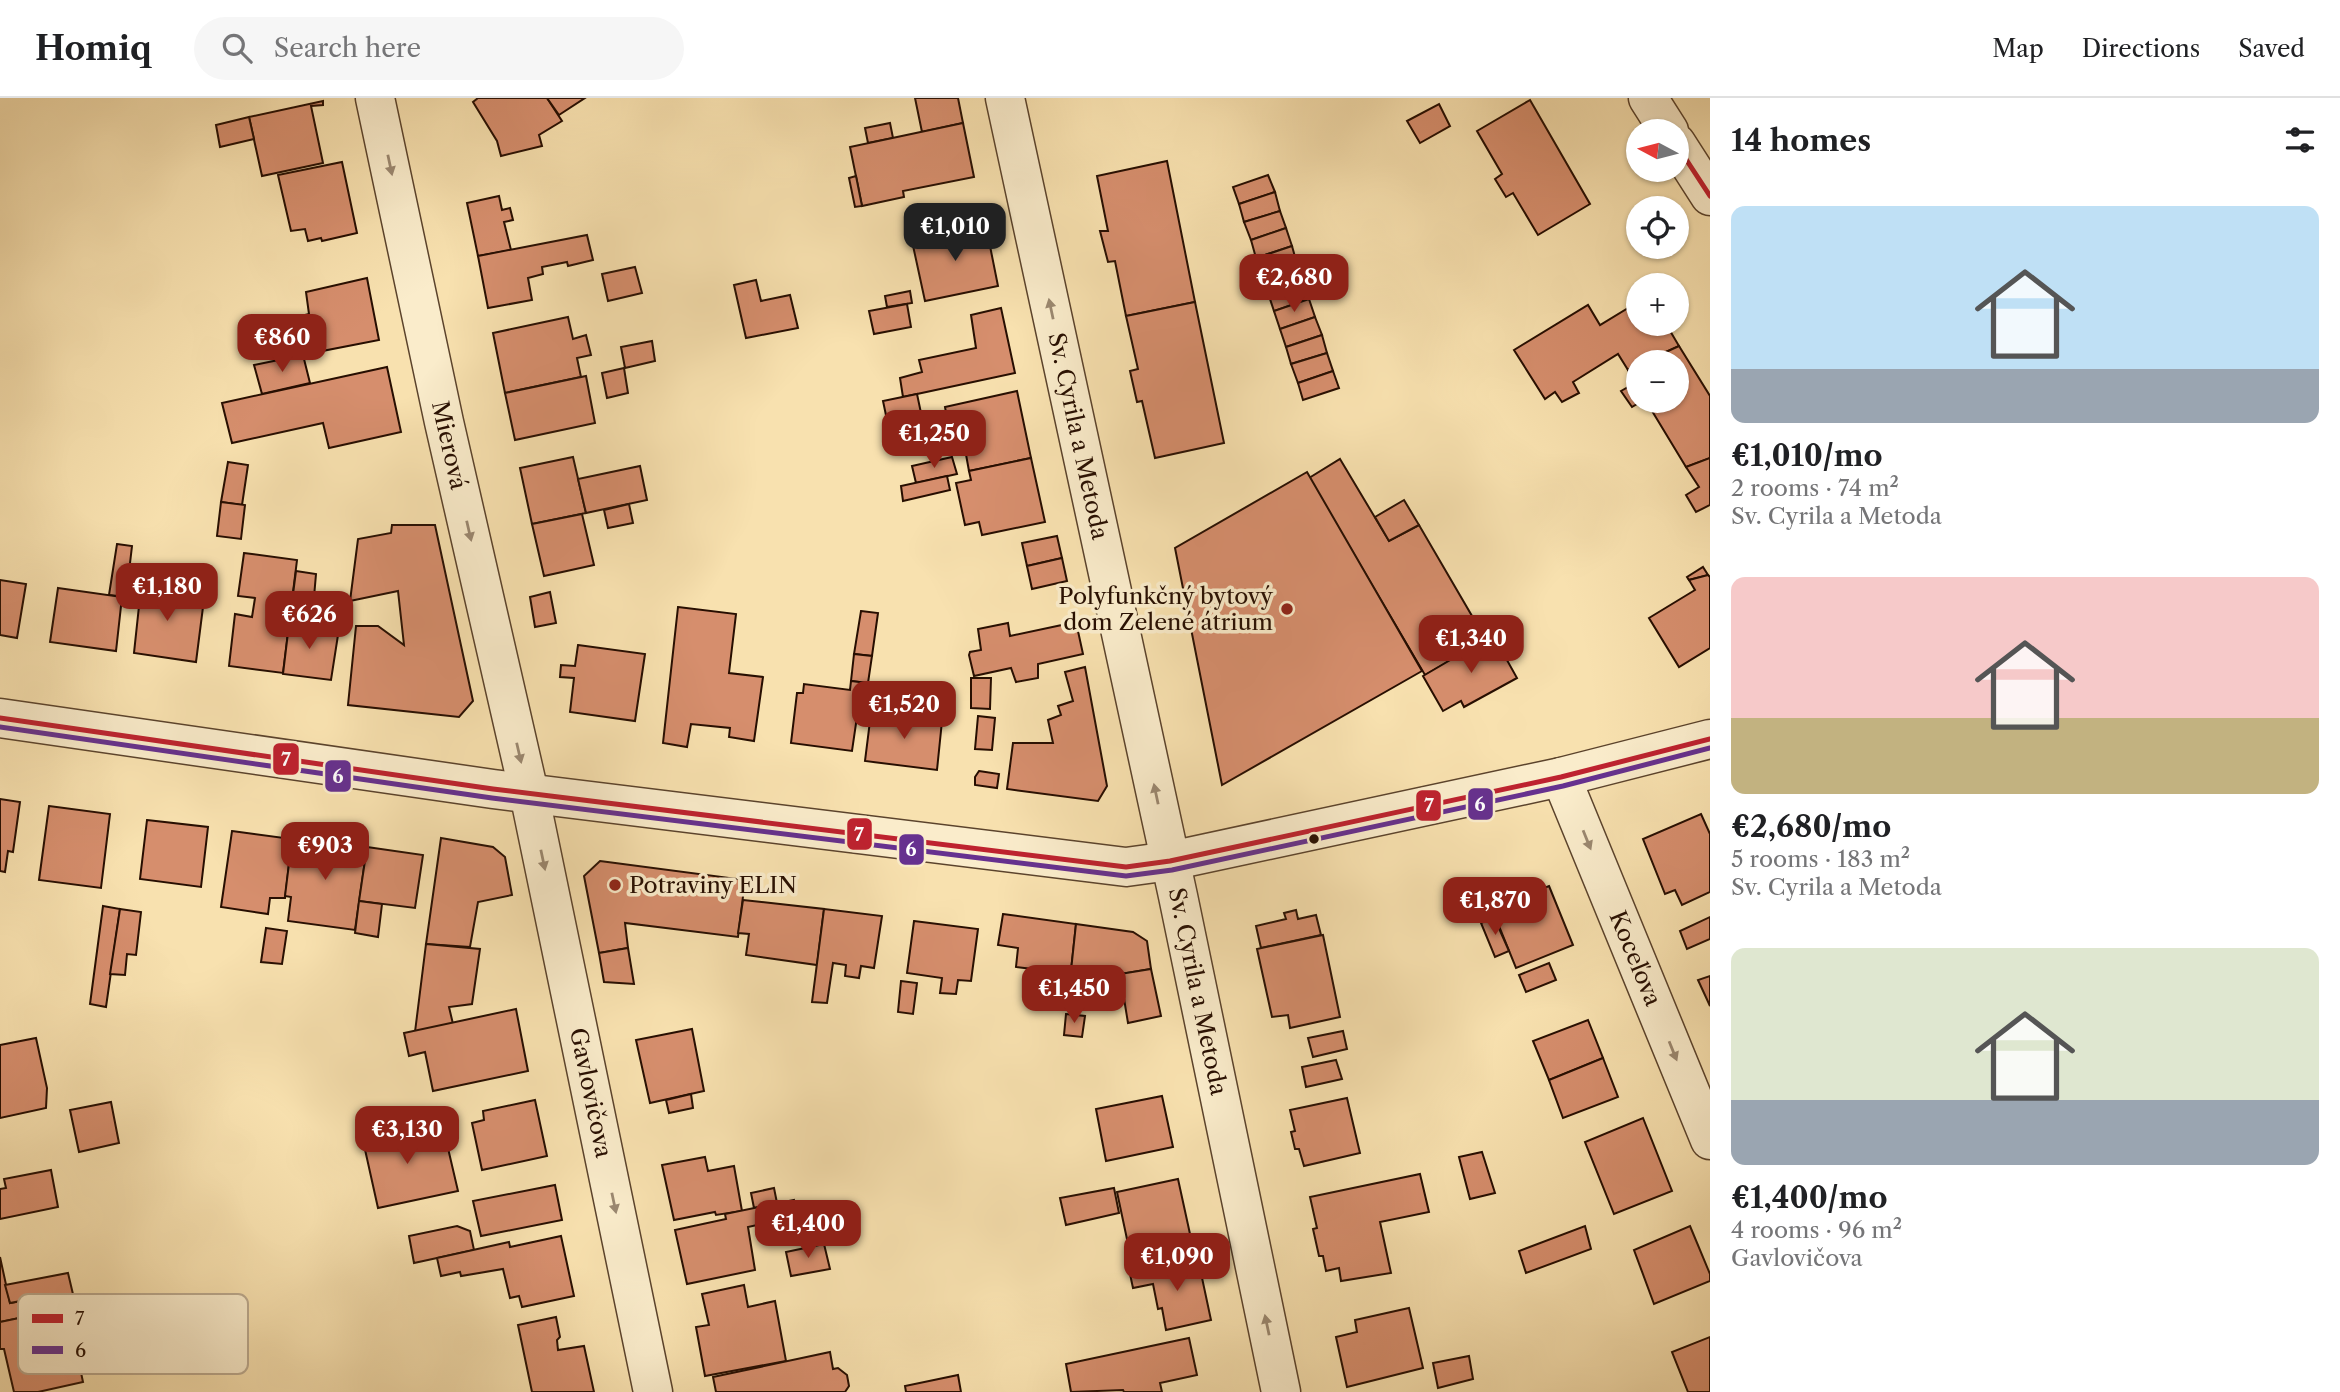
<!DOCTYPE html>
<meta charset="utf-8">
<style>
body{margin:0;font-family:"Libre Caslon Text",serif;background:#f6f6f6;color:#202124;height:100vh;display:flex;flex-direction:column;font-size:26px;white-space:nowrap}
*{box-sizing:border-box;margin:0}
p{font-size:23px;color:#757577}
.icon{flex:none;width:38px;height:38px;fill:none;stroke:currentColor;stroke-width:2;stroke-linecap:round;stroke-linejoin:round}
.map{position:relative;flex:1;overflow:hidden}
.sheet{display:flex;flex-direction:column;background:#fff;width:630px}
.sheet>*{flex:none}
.needle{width:46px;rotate:277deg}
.buttons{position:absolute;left:1626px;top:21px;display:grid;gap:14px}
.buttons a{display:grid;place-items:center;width:63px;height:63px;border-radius:50%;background:#fff;box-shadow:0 2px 5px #0004;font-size:35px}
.price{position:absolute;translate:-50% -60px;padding:0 16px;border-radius:14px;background:#8f2418;color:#fff;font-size:23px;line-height:46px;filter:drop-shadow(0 2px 4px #0008)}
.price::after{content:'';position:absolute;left:50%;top:42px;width:21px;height:16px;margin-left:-10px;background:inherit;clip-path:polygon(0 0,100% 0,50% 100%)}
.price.current{background:#222;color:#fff}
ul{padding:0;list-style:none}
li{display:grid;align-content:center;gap:14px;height:371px;padding:0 21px}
li span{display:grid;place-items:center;height:217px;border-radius:14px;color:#555}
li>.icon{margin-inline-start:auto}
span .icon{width:126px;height:126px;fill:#fffc;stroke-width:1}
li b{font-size:30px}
h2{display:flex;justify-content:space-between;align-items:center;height:84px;padding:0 21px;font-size:30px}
header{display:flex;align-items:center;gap:42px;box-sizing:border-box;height:98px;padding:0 35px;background:#fff;border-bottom:2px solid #e0e0e0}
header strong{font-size:33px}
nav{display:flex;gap:38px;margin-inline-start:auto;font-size:24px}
.search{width:490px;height:63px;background:#f6f6f6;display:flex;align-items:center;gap:18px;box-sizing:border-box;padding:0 24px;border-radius:38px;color:#757577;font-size:26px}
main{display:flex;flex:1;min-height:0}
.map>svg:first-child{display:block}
.building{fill:#d68e6d;stroke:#270e01;stroke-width:2}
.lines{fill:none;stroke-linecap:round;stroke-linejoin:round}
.minor-casing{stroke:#5b432c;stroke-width:41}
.minor{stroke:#faeccb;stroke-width:38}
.bus-1-casing{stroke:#faeccb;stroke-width:10}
.bus-2-casing{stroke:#faeccb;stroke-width:10}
.bus-1{stroke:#be222f;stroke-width:5}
.bus-2{stroke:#66318f;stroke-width:5}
.oneway{fill:#9b8870}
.poi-dot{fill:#8f2418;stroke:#faeccb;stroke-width:2.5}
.bus-dot{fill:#270e01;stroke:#faeccb;stroke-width:2.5}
.labels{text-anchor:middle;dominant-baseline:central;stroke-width:7;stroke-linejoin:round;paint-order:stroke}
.street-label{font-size:23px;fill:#270e01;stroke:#faeccb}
.poi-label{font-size:23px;fill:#270e01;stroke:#faeccb;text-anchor:end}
.key{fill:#faeccb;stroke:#bba98e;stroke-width:2}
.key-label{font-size:19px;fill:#270e01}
.line-badge{stroke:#faeccb;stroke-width:2.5}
.badge-label{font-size:19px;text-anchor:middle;font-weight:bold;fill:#fff}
</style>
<header>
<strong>Homiq</strong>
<div class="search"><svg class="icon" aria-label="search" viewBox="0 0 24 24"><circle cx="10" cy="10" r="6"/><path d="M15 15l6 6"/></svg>Search here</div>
<nav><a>Map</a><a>Directions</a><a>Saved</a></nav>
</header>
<main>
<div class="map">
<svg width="1710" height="1294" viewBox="0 0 1710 1294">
<rect width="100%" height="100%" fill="#f8e1af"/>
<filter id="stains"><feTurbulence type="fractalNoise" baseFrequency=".00286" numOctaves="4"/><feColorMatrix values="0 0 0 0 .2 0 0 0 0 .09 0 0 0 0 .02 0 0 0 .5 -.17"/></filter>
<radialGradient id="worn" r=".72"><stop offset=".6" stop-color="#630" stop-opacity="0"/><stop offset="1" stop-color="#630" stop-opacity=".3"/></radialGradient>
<!-- building -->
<g class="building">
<path d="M478 0H547L562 23 539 37 542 48 501 58 497 43 473 4Z"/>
<path d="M547 0H585L559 17Z"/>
<path d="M915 0H958L963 25 922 34Z"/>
<path d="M1530 2 1590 106 1538 137 1513 95 1506 99 1495 81 1502 76 1477 33Z"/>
<path d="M323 3V7L311 8 323 65 262 78 249 19Z"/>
<path d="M1439 6 1450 28 1420 45 1407 23Z"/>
<path d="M249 19 254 41 220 49 216 27Z"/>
<path d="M890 25 893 40 868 45 865 30Z"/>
<path d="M963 25 974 79 903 93 904 99 862 108 850 49Z"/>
<path d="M1167 63 1195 204 1126 218 1115 163 1108 164 1100 133H1108L1097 78Z"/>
<path d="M342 64 357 135 322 143 321 140 308 143 305 131 291 133 278 77Z"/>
<path d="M1268 77 1275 94 1239 106 1233 89Z"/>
<path d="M856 78 862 108 855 109 849 80Z"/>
<path d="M1275 94 1280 113 1244 124 1239 106Z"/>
<path d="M499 98 502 112 510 110 513 122 504 124 511 152 478 158 467 105Z"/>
<path d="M1280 113 1286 130 1251 142 1244 124Z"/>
<path d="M986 128 998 188 925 203 912 143Z"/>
<path d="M1286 130 1292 148 1256 160 1251 142Z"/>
<path d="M587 137 593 162 568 168 567 164 542 169 543 176 528 180 532 202 488 210 478 158Z"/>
<path d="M1292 148 1297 166 1262 177 1256 160Z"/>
<path d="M1297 166 1303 183 1268 195 1262 177Z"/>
<path d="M635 169 642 195 608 203 602 176Z"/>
<path d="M367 180 379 242 317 254 314 245 302 248 297 219 309 216 306 194Z"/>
<path d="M756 182 761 203 790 197 798 230 746 240 734 187Z"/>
<path d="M1303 183 1309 201 1274 213 1268 195Z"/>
<path d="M910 193 912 205 887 209 885 198Z"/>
<path d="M1309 201 1315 219 1280 231 1274 213Z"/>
<path d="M1195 204 1224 345 1155 360 1142 303 1137 304 1130 273 1138 271 1126 218Z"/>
<path d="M1638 204V226H1666L1679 248 1644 264H1638V267L1628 272 1618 256 1573 284 1579 295 1562 304 1555 294 1545 301 1514 252 1588 207 1600 227Z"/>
<path d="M907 206 911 229 874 236 869 213Z"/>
<path d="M1001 210 1015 275 903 299 900 280 922 274 919 262 976 250 971 217Z"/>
<path d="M568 219 573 241 586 237 591 257 577 260 581 279 505 295 493 235Z"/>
<path d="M1315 219 1322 237 1286 249 1280 231Z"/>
<path d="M1322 237 1327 255 1291 266 1286 249Z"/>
<path d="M652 243 655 263 625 270 621 249Z"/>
<path d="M1679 248 1710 298V360L1686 369 1646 303H1676V264H1644Z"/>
<path d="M1327 255 1333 273 1298 285 1291 266Z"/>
<path d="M303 257 310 285 262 296 254 267Z"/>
<path d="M1638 267V303H1642L1632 309 1621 293 1635 285 1628 272Z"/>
<path d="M387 269 401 334 329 350 323 325 232 345 222 305Z"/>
<path d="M624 270 628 295 607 300 602 275Z"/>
<path d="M1333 273 1339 290 1303 302 1298 285Z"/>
<path d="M586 278 595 325 515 342 505 295Z"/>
<path d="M1017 293 1031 360 969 373 963 340 951 342 945 309Z"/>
<path d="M917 296 921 315 887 322 883 303Z"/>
<path d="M573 359 586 415 532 426 520 370Z"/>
<path d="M952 359 957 376 916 385 912 368Z"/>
<path d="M1031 360 1045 424 982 437 979 424 965 427 956 385 971 382 969 373Z"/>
<path d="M1710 360V407L1696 414 1686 397 1699 389 1686 369Z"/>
<path d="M1340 361 1389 443 1419 427 1486 542 1425 577 1309 380Z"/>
<path d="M228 364 248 367 242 407 221 404Z"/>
<path d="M640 368 647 402 586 415 578 381Z"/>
<path d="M1307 374 1422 573 1222 687 1175 450Z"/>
<path d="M947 378 950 392 903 403 901 388Z"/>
<path d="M1404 402 1419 427 1389 443 1375 419Z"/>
<path d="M221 404 245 407 241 441 217 438Z"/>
<path d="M629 406 633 425 608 430 604 412Z"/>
<path d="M582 416 594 467 544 478 532 426Z"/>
<path d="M392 427H435L473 603 459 619 348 607 356 528H378L404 547 398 493 350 503 358 441 391 435Z"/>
<path d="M1057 438 1062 460 1027 468 1022 445Z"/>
<path d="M117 446 132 448 126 499 109 497Z"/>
<path d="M244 455 297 462 283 575 229 568 235 516 252 519 255 500 238 498Z"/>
<path d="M1062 460 1067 483 1032 491 1027 468Z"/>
<path d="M1703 469 1708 477 1689 482 1687 479Z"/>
<path d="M296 473 316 476 314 499 293 496Z"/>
<path d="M1708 477 1710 479V550L1679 569 1649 520 1695 492 1689 482Z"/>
<path d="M142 480 180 484 178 505 203 509 196 564 134 555Z"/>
<path d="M0 482 26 486 17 540 0 537Z"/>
<path d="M58 490 122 499 116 553 50 544Z"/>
<path d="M550 494 556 525 535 529 530 499Z"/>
<path d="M678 509 736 516 729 575 763 579 754 643 729 639 730 630 691 626 687 649 663 645Z"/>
<path d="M861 513 878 515 872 558 854 556Z"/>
<path d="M290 518 311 521 310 533 338 537 331 582 283 576Z"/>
<path d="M1076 524 1083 556 1038 566V580L1016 584 1011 570 974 578 969 557 970 554 981 552 978 531 1008 525 1010 538Z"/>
<path d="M1493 537 1517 580 1464 609 1461 603 1443 613 1423 578Z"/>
<path d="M578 547 645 556 635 623 570 614 574 580 560 579 561 567 575 568Z"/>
<path d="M854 556 872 558 868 585 851 583Z"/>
<path d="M1085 569 1107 688 1098 703 1007 691 1013 645H1053L1048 622 1061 617 1058 608 1073 603 1065 574Z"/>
<path d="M971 580H991L990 611 971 610Z"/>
<path d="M851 583 868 585 865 605H859L852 653 791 645 797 595H803L804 586 850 592Z"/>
<path d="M871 615 942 623 937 672 865 663Z"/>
<path d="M978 618 995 620 992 652 975 651Z"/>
<path d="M979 673 999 676 997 690 975 687V679Z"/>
<path d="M0 701 20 704 13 754 8 753 5 774 0 773Z"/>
<path d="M49 708 110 716 101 790 39 782Z"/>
<path d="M1701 716 1710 736V794L1682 807 1675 792 1665 796 1643 741Z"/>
<path d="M147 722 208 729 201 789 140 781Z"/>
<path d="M232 733 292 741 285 800H270L268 816 221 809Z"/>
<path d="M316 737 326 738 332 745 367 749 355 832 288 823 291 799 285 798 292 741 309 742Z"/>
<path d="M441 740 493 749 505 759 512 797 478 804 470 849 426 846Z"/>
<path d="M367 749 423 757 415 810 359 803Z"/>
<path d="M600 763 745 782 738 839 625 825 628 850 599 855 584 778Z"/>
<path d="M1549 788 1573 847 1516 870 1492 811Z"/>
<path d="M743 802 824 811 817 867 746 857 749 836 738 835Z"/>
<path d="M359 803 382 806 378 839 355 835Z"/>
<path d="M103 808 120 811 106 909 90 906Z"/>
<path d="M120 811 141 814 136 857 127 856 125 877 110 876Z"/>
<path d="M824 811 882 818 874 870 861 868 859 880 845 878 846 867 833 865 827 905 812 904Z"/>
<path d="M1296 812 1298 821 1316 817 1321 837 1261 850 1256 828 1286 821 1284 815Z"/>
<path d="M1003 816 1076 826 1069 891 1056 889 1057 874 1016 869 1018 850 998 847Z"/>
<path d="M1494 819 1509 853 1495 859 1481 825Z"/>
<path d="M1710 819V841L1687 851 1680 833Z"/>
<path d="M914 823 978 831 971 883 958 882 956 896 940 895 942 880 907 875Z"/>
<path d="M1076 826 1133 834 1147 843 1151 871 1120 876 1122 890 1070 882Z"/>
<path d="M266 830 287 833 282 866 261 864Z"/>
<path d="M1323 837 1340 919 1290 930 1288 917 1272 919 1257 851Z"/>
<path d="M426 846 480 851 472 906 449 909 453 926 415 934Z"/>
<path d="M628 850 634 886 604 884 599 855Z"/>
<path d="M1549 865 1556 882 1526 894 1519 877Z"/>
<path d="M1151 871 1161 918 1128 925 1120 876Z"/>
<path d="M1710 878V908L1698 882Z"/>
<path d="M901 883 917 885 913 916 898 914Z"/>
<path d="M516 911 528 973 433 993 425 954 409 958 404 935Z"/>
<path d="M1066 916 1085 918 1082 939 1064 937Z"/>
<path d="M1588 922 1603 960 1549 982 1533 943Z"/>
<path d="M692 931 704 993 650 1005 636 942Z"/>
<path d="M1343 933 1347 951 1313 959 1308 940Z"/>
<path d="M36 940 47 990 46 1010 0 1020V947Z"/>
<path d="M1603 960 1618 999 1563 1020 1549 982Z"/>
<path d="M1336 962 1342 981 1306 989 1302 969Z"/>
<path d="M691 996 693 1010 669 1015 666 1002Z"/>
<path d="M1162 998 1173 1049 1106 1063 1096 1011Z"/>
<path d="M1347 1000 1360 1055 1304 1068 1299 1051H1295L1291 1034 1295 1033 1290 1012Z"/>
<path d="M535 1002 547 1058 482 1072 472 1025 484 1022 483 1013Z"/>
<path d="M111 1004 119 1045 79 1054 70 1012Z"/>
<path d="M1643 1020 1672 1093 1614 1116 1585 1044Z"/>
<path d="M420 1025 425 1050 447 1046 458 1093 378 1110 362 1038Z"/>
<path d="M1482 1054 1495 1095 1470 1101 1459 1059Z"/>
<path d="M705 1059 708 1073 734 1068 742 1113 716 1117 715 1114 674 1122 662 1067Z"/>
<path d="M51 1072 58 1109 0 1121V1091L6 1090 4 1081Z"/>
<path d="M1420 1076 1429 1114 1380 1124 1391 1175 1341 1183 1339 1170 1326 1173 1323 1158H1319L1313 1131 1317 1130 1310 1099Z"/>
<path d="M1178 1081 1190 1136 1169 1140 1172 1152 1131 1160 1117 1094Z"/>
<path d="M555 1087 562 1122 481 1138 473 1103Z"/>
<path d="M774 1090 777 1105 754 1110 751 1095Z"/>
<path d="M1114 1090 1119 1115 1066 1127 1060 1100Z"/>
<path d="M794 1102 798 1118 748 1129 755 1172 687 1186 675 1132 726 1121 725 1116Z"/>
<path d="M457 1128 470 1133 474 1152 414 1165 409 1138Z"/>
<path d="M1585 1128 1591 1151 1526 1175 1519 1153Z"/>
<path d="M1690 1128 1710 1176V1183L1654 1206 1634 1152Z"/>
<path d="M561 1138 574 1198 522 1209 519 1198 510 1200 503 1171 461 1178 460 1174 441 1178 437 1160 509 1144 510 1149Z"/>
<path d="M824 1146 830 1171 791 1178 786 1154Z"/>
<path d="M0 1159 10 1205 26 1202 29 1218 0 1224Z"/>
<path d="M1198 1161 1211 1222 1166 1232 1162 1210 1158 1211 1153 1186 1133 1190 1130 1176Z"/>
<path d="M68 1175 76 1209 29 1218 26 1202 10 1205 5 1187Z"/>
<path d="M744 1187 748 1209 775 1203 786 1263 705 1278 696 1229 709 1227 702 1196Z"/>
<path d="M67 1210 72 1236 80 1234 91 1247 85 1263 79 1265 83 1284 38 1294H14L4 1251H0V1224Z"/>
<path d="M1409 1210 1423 1270 1347 1289 1336 1239 1357 1234 1355 1222Z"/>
<path d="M556 1219 560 1239 557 1242 558 1252 584 1248 594 1294H532L518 1227Z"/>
<path d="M1710 1239V1294H1688L1672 1254Z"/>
<path d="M1189 1240 1197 1277 1160 1285 1162 1294H1124L1123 1292 1071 1294 1066 1266Z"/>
<path d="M830 1254 833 1271 838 1270 847 1277 849 1288 845 1294H716L713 1279Z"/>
<path d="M1469 1258 1473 1281 1438 1290 1433 1265Z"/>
<path d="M958 1277 961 1294H906L905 1288Z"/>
</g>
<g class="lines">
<!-- minor casing -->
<g class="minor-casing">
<g id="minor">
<path id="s1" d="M375 0 444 324 529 695 653 1294"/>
<path id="s2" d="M1005 0 1178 798 1281 1294"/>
<path d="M1648 0 1669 33"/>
<path d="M1676 45 1710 98"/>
<path d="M0 620 493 691 1126 769 1170 763 1561 679 1710 641"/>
<path id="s3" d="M1561 679 1710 1042"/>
</g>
</g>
<!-- minor -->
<use href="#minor" class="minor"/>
<!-- bus-1 casing -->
<g class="bus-1-casing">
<g id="bus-1">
<path d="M1676 46 1710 98"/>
<path d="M0 620 493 691 1126 769 1170 763 1561 679 1710 641"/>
</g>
</g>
<!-- bus-2 casing -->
<g class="bus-2-casing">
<path id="bus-2" d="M0 629 492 700 1126 778 1172 772 1563 688 1710 650"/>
</g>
<!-- bus-1 -->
<use href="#bus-1" class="bus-1"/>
<!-- bus-2 -->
<use href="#bus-2" class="bus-2"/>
</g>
<!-- one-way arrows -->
<defs><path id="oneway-solid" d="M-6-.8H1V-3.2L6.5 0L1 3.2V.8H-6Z" transform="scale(1.75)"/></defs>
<g class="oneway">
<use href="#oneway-solid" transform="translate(390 67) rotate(78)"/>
<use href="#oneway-solid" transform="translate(1051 211) rotate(-102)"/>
<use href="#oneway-solid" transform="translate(469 433) rotate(77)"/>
<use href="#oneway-solid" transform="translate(519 655) rotate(77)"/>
<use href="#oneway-solid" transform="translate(1156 696) rotate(-102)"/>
<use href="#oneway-solid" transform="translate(1587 742) rotate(68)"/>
<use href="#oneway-solid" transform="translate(543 762) rotate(78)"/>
<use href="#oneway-solid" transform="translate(1673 953) rotate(68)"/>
<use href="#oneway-solid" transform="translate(614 1105) rotate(78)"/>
<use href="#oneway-solid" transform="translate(1267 1227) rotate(-102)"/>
</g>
<!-- markers -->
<g class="poi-dot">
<circle cx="1287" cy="511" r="7"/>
<circle cx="615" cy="787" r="7"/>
</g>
<circle class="bus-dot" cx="1314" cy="741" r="6"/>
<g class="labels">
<!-- street labels -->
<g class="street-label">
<text stroke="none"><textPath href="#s2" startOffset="346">Sv. Cyrila a Metoda</textPath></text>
<text stroke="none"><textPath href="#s1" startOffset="355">Mierová</textPath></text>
<text stroke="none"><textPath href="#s3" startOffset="196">Koceľova</textPath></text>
<text stroke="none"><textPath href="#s2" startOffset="914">Sv. Cyrila a Metoda</textPath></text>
<text stroke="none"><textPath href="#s1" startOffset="1018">Gavlovičova</textPath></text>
</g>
<!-- poi labels -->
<g class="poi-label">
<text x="1273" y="498">Polyfunkčný bytový<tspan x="1273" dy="26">dom Zelené átrium</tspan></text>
<text x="629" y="787" text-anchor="start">Potraviny ELIN</text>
</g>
</g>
<!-- legend -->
<rect x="18" y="1196" width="230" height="80" rx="10" class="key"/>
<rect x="32" y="1216" width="31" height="9" fill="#be222f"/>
<rect x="32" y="1248" width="31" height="8" fill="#66318f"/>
<g class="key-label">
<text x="75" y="1227">7</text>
<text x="75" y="1259">6</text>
</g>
<g class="line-badge">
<rect x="272" y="644" width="28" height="34" rx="7" fill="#be222f"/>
<rect x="324" y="661" width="28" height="34" rx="7" fill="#66318f"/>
<rect x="1467" y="689" width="27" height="34" rx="7" fill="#66318f"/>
<rect x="1415" y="691" width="27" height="33" rx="7" fill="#be222f"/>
<rect x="846" y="719" width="27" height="34" rx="7" fill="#be222f"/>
<rect x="898" y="735" width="27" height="33" rx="7" fill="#66318f"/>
</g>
<g class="badge-label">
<text x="286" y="668">7</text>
<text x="338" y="685">6</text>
<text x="1480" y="713">6</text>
<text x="1429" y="714">7</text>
<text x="859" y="743">7</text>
<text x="911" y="758">6</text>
</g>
<rect width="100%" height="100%" filter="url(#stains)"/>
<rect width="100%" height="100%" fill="url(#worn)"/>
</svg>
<div class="buttons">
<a><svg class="needle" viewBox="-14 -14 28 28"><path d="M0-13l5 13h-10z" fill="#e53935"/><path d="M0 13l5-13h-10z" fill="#757577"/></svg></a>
<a><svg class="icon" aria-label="locate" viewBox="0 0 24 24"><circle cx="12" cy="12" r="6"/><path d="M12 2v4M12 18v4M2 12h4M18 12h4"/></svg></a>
<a>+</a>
<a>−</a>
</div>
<b class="price current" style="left:955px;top:165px">€1,010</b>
<b class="price" style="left:1294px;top:216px">€2,680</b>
<b class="price" style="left:282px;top:276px">€860</b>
<b class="price" style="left:934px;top:372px">€1,250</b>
<b class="price" style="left:167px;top:525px">€1,180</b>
<b class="price" style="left:309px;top:553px">€626</b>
<b class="price" style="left:1471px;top:577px">€1,340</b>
<b class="price" style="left:904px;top:643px">€1,520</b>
<b class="price" style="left:325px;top:784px">€903</b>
<b class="price" style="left:1495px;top:839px">€1,870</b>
<b class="price" style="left:1074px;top:927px">€1,450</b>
<b class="price" style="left:407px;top:1068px">€3,130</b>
<b class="price" style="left:808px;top:1162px">€1,400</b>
<b class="price" style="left:1177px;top:1195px">€1,090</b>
</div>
<section class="sheet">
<h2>14 homes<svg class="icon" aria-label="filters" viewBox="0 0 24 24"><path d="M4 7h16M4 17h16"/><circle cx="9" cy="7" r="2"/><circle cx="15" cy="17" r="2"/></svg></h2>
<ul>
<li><span style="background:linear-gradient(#bfe0f5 75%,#9aa5b1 0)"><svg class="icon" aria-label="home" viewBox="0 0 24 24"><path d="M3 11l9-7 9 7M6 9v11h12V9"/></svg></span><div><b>€1,010/mo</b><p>2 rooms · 74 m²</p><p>Sv. Cyrila a Metoda</p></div></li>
<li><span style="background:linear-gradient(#f6c9c9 65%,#c2b280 0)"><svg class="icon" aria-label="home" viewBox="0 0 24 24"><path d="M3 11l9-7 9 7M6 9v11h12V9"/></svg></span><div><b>€2,680/mo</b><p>5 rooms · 183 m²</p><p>Sv. Cyrila a Metoda</p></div></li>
<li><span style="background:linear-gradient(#dfe7d0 70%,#9aa5b1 0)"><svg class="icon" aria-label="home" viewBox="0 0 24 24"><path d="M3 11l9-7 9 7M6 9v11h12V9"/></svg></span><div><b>€1,400/mo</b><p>4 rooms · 96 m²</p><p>Gavlovičova</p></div></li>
</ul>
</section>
</main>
